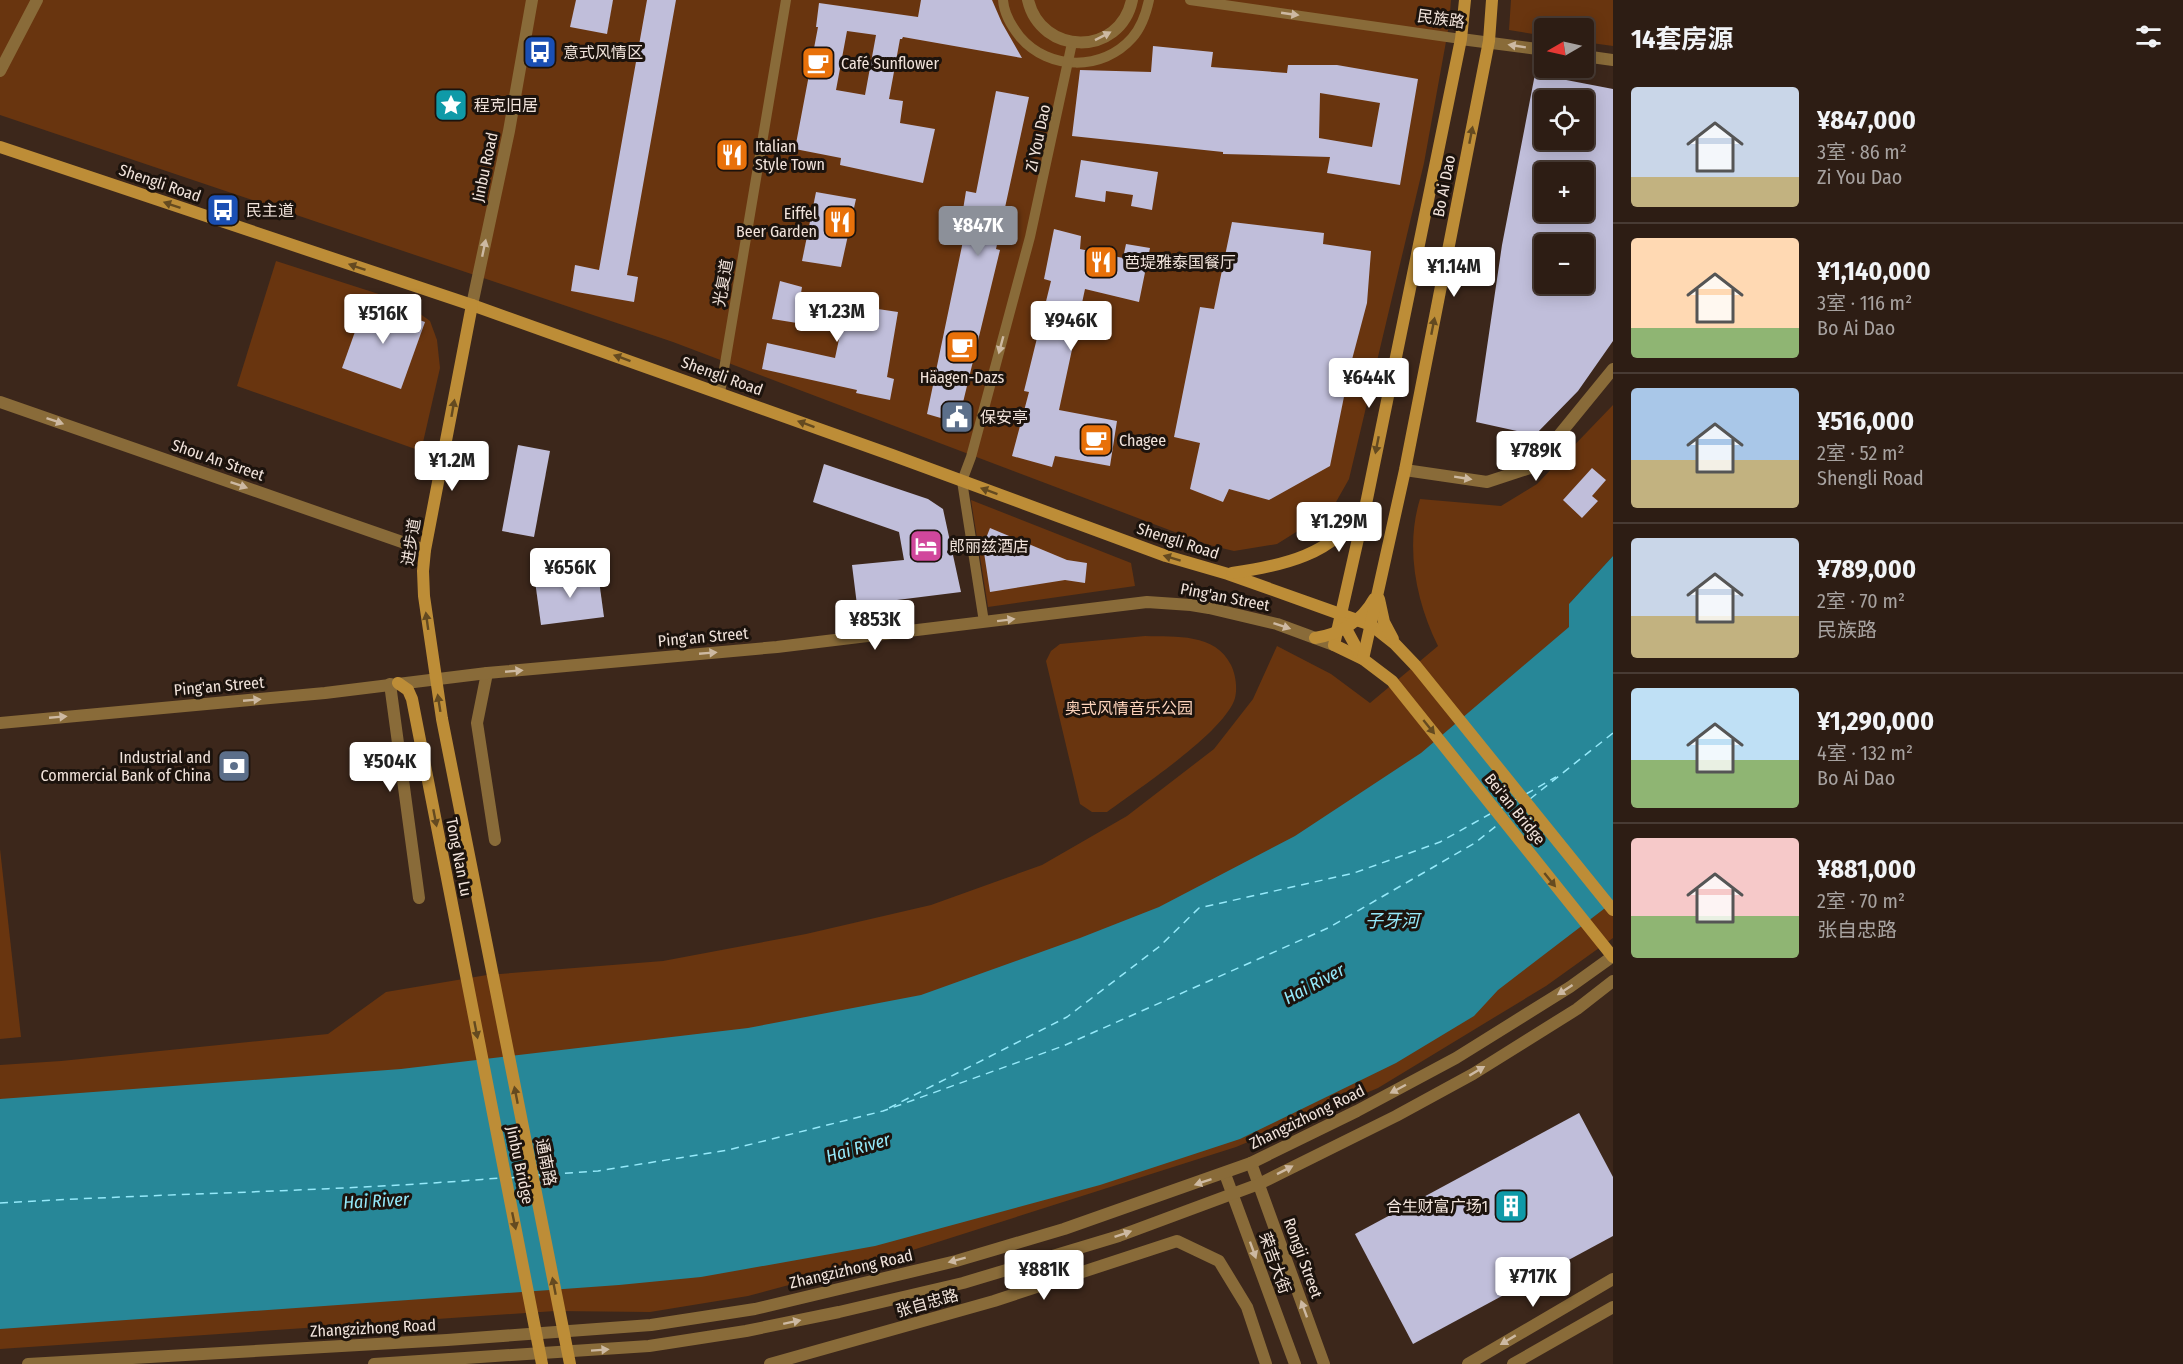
<!DOCTYPE html>
<html lang="zh">
<meta charset="utf-8">
<style>
body{margin:0;font-family:"Fira Sans Condensed","Noto Sans SC",sans-serif;background:#35261d;color:#f1f3f6;height:100vh;display:flex;flex-direction:column;font-size:22px;white-space:nowrap}
*{box-sizing:border-box;margin:0}
p{font-size:20px;color:#a7a2a0}
.icon{flex:none;width:33px;height:33px;fill:none;stroke:currentColor;stroke-width:2;stroke-linecap:round;stroke-linejoin:round}
.map{position:relative;flex:1;overflow:hidden}
.panel{display:flex;flex-direction:column;background:#2d1d14;width:570px}
.panel>*{flex:none}
.needle{width:39px;rotate:261deg}
.controls{position:absolute;left:1534px;top:18px;display:grid;gap:12px}
.controls a{display:grid;place-items:center;width:60px;height:60px;border-radius:6px;background:#2d1d14;box-shadow:0 3px 15px #0003,0 0 0 2px #483b34;font-size:30px}
.price{position:absolute;translate:-50% -51px;padding:0 14px;border-radius:6px;background:#fff;color:#222;font-size:20px;line-height:39px;filter:drop-shadow(0 2px 3px #0008)}
.price::after{content:'';position:absolute;left:50%;top:36px;width:18px;height:14px;margin-left:-9px;background:inherit;clip-path:polygon(0 0,100% 0,50% 100%)}
.price.on{background:#8c9099;color:#fff}
ul{padding:0;list-style:none}
li{display:flex;align-items:center;gap:18px;height:150px;padding:0 18px}
li+li{border-top:2px solid #483b34}
li span{display:grid;place-items:center;flex:none;width:168px;height:120px;border-radius:6px;color:#555}
li>.icon{margin-inline-start:auto}
span .icon{width:72px;height:72px;fill:#fffc;stroke-width:1}
li b{font-size:26px}
h2{display:flex;justify-content:space-between;align-items:center;height:72px;padding:0 18px;font-size:26px}
main{display:flex;flex:1;min-height:0}
.map>svg:first-child{display:block}
.green{fill:#69350f}
.water{fill:#278798}
.lines{fill:none;stroke-linecap:round;stroke-linejoin:round}
.ferry{stroke:#95e9fa;stroke-width:1.5;stroke-dasharray:8 6;stroke-linecap:butt}
.building{fill:#c0beda;fill-rule:evenodd}
.pedestrian{stroke:#896b39;stroke-width:10}
.minor{stroke:#896b39;stroke-width:12}
.tertiary{stroke:#896b39;stroke-width:12}
.secondary{stroke:#bd8d37;stroke-width:12}
.oneway{fill:#cdb9a2}
.oneway2{fill:#644a20}
.labels{text-anchor:middle;dominant-baseline:central;stroke-width:6;stroke-linejoin:round;paint-order:stroke}
.street-label{font-size:16px;fill:#f1e3db;stroke:#1c130d}
.poi-label{font-size:16px;fill:#f1e3db;stroke:#1c130d;text-anchor:start}
.park-label{font-size:16px;fill:#fed4bc;stroke:#1c130d}
.water-label{font-size:18px;font-style:italic;fill:#95e9fa;stroke:#1c130d}
</style>
<main>
<div class="map">
<svg width="1613" height="1364" viewBox="0 0 1613 1364">
<rect width="100%" height="100%" fill="#3c271b"/>
<!-- green -->
<g class="green">
<path d="M0 0H1451L1449 25 1424 163 1349 479 1336 502 1309 524 1277 544 1234 551 1209 545 673 342 0 115Z"/>
<path d="M1511 0H1613V46L1584 42V28H1545V36L1509 30Z"/>
<path d="M276 261 388 297 412 308 430 321 437 340 440 368 421 451 237 386Z"/>
<path d="M1613 405V556L1569 604 1613 570V938L1546 986 1378 1088 1236 1147 878 1261 748 1296 650 1312 555 1311 0 1349V1065L61 1061 328 1034 386 992 487 975 663 961 806 934 931 905 1042 865 1127 816 1214 749 1253 699 1277 646 1331 674 1370 703 1438 646C1416 602 1405 547 1420 499L1501 506 1537 484Z"/>
<path d="M971 500 1131 563 1135 586 988 607Z"/>
<path d="M1145 636C1176 637 1215 633 1231 665 1236 675 1238 691 1234 701 1220 735 1138 789 1107 812H1092L1080 804 1046 661 1051 651 1060 644Z"/>
<path d="M0 849 21 1037 0 1039Z"/>
</g>
<!-- water -->
<path class="water" d="M1613 556V902L1498 990 1474 1016 1396 1063 1240 1139 1100 1185 875 1246 701 1277 619 1285 0 1329V1099L401 1069 748 1028 921 995 1080 938 1159 907 1295 836 1421 753 1569 627V604Z"/>
<g class="lines">
<!-- ferry -->
<g class="ferry">
<path d="M1526 794 1556 777"/>
<path d="M1530 799 1613 733"/>
<path d="M1500 809 1517 799"/>
<path d="M1509 816 1521 806"/>
<path d="M889 1108 1067 1017 1160 946 1199 908 1354 873 1440 842 1490 814"/>
<path d="M537 1175 598 1171 728 1150 883 1111 1063 1046 1328 928 1475 843 1500 823"/>
<path d="M510 1178 526 1176"/>
<path d="M0 1203C166 1193 333 1192 499 1178"/>
</g>
</g>
<!-- building -->
<g class="building">
<path d="M576 0H613L607 34 570 27Z"/>
<path d="M647 0H676L627 275 638 277 634 302 571 291 575 265 599 270Z"/>
<path d="M921 0H992L1002 23 1022 58 903 37 902 39H900L889 99 903 101 900 123 935 129 923 183 840 165 841 158 795 149 818 27H816L819 3 918 17ZM847 31 876 35 865 95 836 90Z"/>
<path d="M1153 46 1213 52 1211 67 1287 73 1288 65H1337L1418 79 1400 185 1327 173 1330 157 1223 154V152L1072 136 1080 70 1151 72ZM1320 93 1380 103 1372 147 1319 138Z"/>
<path d="M1535 74 1613 89V341L1578 391 1535 435 1476 422 1502 245ZM1545 100H1584V140H1545ZM1545 172H1584V212H1545ZM1545 244H1584V284H1545Z"/>
<path d="M996 91 1029 97 996 249 1000 250 958 423 927 414 968 217 962 216 966 191 976 193Z"/>
<path d="M1081 160 1158 172 1152 210 1131 206 1133 195 1106 191 1105 202 1075 197Z"/>
<path d="M816 192 856 199 841 267 802 261Z"/>
<path d="M1232 222 1324 233 1323 244 1371 251 1367 303 1350 367 1330 466 1269 500 1229 489 1223 502 1190 489 1200 443 1174 437 1200 307 1214 309Z"/>
<path d="M1054 229 1081 236 1080 249 1123 258 1126 244 1150 248 1139 302 1085 289 1059 410 1117 421 1110 466 1055 456 1052 467 1012 456 1029 392 1024 391 1051 281 1044 279Z"/>
<path d="M780 281 802 287 800 299 830 307 832 293 852 296 851 305 898 312 887 377 894 379 890 400 856 393 857 390 762 369 767 343 835 358 841 330 772 319Z"/>
<path d="M366 301 425 322 401 389 342 368Z"/>
<path d="M518 445 550 451 534 537 502 531Z"/>
<path d="M824 464 928 499 943 509 961 592 857 605 852 565 904 560 899 532 813 502Z"/>
<path d="M1592 468 1606 480 1592 496 1598 501 1582 518 1563 500Z"/>
<path d="M990 528 1067 560 1087 563 1085 583 1065 580 990 592 983 546Z"/>
<path d="M598 573 604 617 541 625 535 581Z"/>
<path d="M1579 1113 1613 1177V1236L1413 1344 1355 1234Z"/>
</g>
<g class="lines">
<!-- pedestrian -->
<g class="pedestrian">
<path d="M1003 0C1004 14 1012 27 1020 37 1049 71 1103 71 1132 38 1142 27 1146 14 1149 0"/>
<path d="M1190 0 1461 39"/>
<path d="M720 393 786 0"/>
<path d="M984 622 962 481 971 457 1030 237 1072 43"/>
</g>
<!-- minor -->
<g class="minor">
<path d="M1028 0C1041 56 1120 57 1132 0"/>
<path d="M1461 39 1545 50"/>
<path d="M1584 56 1613 60"/>
<path d="M0 402 425 550"/>
<path d="M1405 470 1487 482 1533 467 1613 369"/>
<path d="M487 673 477 723 495 840"/>
<path d="M390 684 419 898"/>
<path d="M770 1364 994 1301 1177 1241 1219 1261 1247 1307 1266 1364"/>
</g>
<!-- tertiary -->
<g class="tertiary">
<path d="M0 71 37 0"/>
<path d="M472 305 509 131 532 0"/>
<path d="M0 723 325 693 487 673 777 647 1147 602 1191 605 1209 608 1277 624 1334 645"/>
<path d="M1251 1163 1324 1364"/>
<path d="M1225 1174 1295 1364"/>
<path d="M28 1364 447 1340 651 1325 755 1309 956 1261 1064 1229 1251 1163 1357 1111 1456 1058 1570 987 1613 956"/>
<path d="M374 1364 649 1346 746 1331 839 1312 963 1283 1119 1236 1259 1184 1396 1116 1473 1074 1577 1009 1613 981"/>
<path d="M1468 1364 1613 1279"/>
<path d="M1513 1364 1613 1307"/>
</g>
<!-- secondary -->
<g class="secondary">
<path d="M1465 0 1461 39 1367 499 1334 645 1363 659 1392 681 1613 957"/>
<path d="M0 147 472 305 892 455 1166 556 1228 574 1340 614 1371 625 1395 644 1416 666 1613 910"/>
<path d="M472 305 425 550 423 571 424 596 442 719 570 1364"/>
<path d="M1232 573C1281 566 1335 555 1361 508"/>
<path d="M1379 599 1384 622 1393 639"/>
<path d="M1343 623 1362 658"/>
<path d="M1315 638C1340 634 1362 621 1374 599"/>
<path d="M1363 659 1405 470 1489 41 1492 0"/>
<path d="M398 683 408 690 412 699 542 1364"/>
</g>
</g>
<!-- one-way arrows -->
<defs><path id="oneway-solid" d="M-6-.8H1V-3.2L6.5 0L1 3.2V.8H-6Z" transform="scale(1.5)"/></defs>
<g class="oneway">
<use href="#oneway-solid" transform="translate(1290 14) rotate(8)"/>
<use href="#oneway-solid" transform="translate(1103 36) rotate(-27)"/>
<use href="#oneway-solid" transform="translate(1517 46) rotate(-171)"/>
<use href="#oneway-solid" transform="translate(484 248) rotate(-78)"/>
<use href="#oneway-solid" transform="translate(1001 345) rotate(105)"/>
<use href="#oneway-solid" transform="translate(55 421) rotate(19)"/>
<use href="#oneway-solid" transform="translate(1463 478) rotate(9)"/>
<use href="#oneway-solid" transform="translate(239 485) rotate(19)"/>
<use href="#oneway-solid" transform="translate(1006 620) rotate(-7)"/>
<use href="#oneway-solid" transform="translate(1282 626) rotate(18)"/>
<use href="#oneway-solid" transform="translate(708 653) rotate(-5)"/>
<use href="#oneway-solid" transform="translate(514 671) rotate(-5)"/>
<use href="#oneway-solid" transform="translate(252 700) rotate(-5)"/>
<use href="#oneway-solid" transform="translate(58 717) rotate(-5)"/>
<use href="#oneway-solid" transform="translate(1565 990) rotate(147)"/>
<use href="#oneway-solid" transform="translate(1477 1071) rotate(-31)"/>
<use href="#oneway-solid" transform="translate(1398 1089) rotate(152)"/>
<use href="#oneway-solid" transform="translate(1285 1170) rotate(-27)"/>
<use href="#oneway-solid" transform="translate(1203 1182) rotate(161)"/>
<use href="#oneway-solid" transform="translate(1123 1234) rotate(-19)"/>
<use href="#oneway-solid" transform="translate(1253 1250) rotate(70)"/>
<use href="#oneway-solid" transform="translate(957 1260) rotate(165)"/>
<use href="#oneway-solid" transform="translate(1304 1309) rotate(-110)"/>
<use href="#oneway-solid" transform="translate(792 1322) rotate(-12)"/>
<use href="#oneway-solid" transform="translate(1508 1340) rotate(149)"/>
<use href="#oneway-solid" transform="translate(600 1350) rotate(-4)"/>
</g>
<g class="oneway2">
<use href="#oneway-solid" transform="translate(1471 135) rotate(-79)"/>
<use href="#oneway-solid" transform="translate(172 205) rotate(-161)"/>
<use href="#oneway-solid" transform="translate(357 267) rotate(-161)"/>
<use href="#oneway-solid" transform="translate(1433 326) rotate(-79)"/>
<use href="#oneway-solid" transform="translate(622 358) rotate(-160)"/>
<use href="#oneway-solid" transform="translate(453 408) rotate(-80)"/>
<use href="#oneway-solid" transform="translate(806 424) rotate(-160)"/>
<use href="#oneway-solid" transform="translate(1377 445) rotate(101)"/>
<use href="#oneway-solid" transform="translate(989 491) rotate(-160)"/>
<use href="#oneway-solid" transform="translate(1172 558) rotate(-163)"/>
<use href="#oneway-solid" transform="translate(427 621) rotate(-98)"/>
<use href="#oneway-solid" transform="translate(439 703) rotate(-99)"/>
<use href="#oneway-solid" transform="translate(1429 727) rotate(51)"/>
<use href="#oneway-solid" transform="translate(435 818) rotate(79)"/>
<use href="#oneway-solid" transform="translate(1550 880) rotate(51)"/>
<use href="#oneway-solid" transform="translate(476 1030) rotate(79)"/>
<use href="#oneway-solid" transform="translate(516 1095) rotate(-101)"/>
<use href="#oneway-solid" transform="translate(514 1221) rotate(78)"/>
<use href="#oneway-solid" transform="translate(554 1286) rotate(-101)"/>
</g>
<!-- icons -->
<defs>
<g id="bus-square" transform="scale(1.725)"><rect x="-9" y="-9" width="18" height="18" rx="4" fill="#1a4fb4" stroke="#1c130d"/><path d="M-5-6H5V4H4V6H2V4H-2V6H-4V4H-5ZM-3.5-4V0h7V-4ZM-3.5 1.2v1.5H-2V1.2ZM2 1.2v1.5H3.5V1.2Z" fill="#fff"/></g>
<g id="cafe-square" transform="scale(1.725)"><rect x="-9" y="-9" width="18" height="18" rx="4" fill="#e8710a" stroke="#1c130d"/><path d="M-5.5-4.5H6V0H3Q3 3.5 0 3.5H-2.5Q-5.5 3.5-5.5 0ZM3-3.2v2h1.7v-2ZM-6 4.5H4V6H-6Z" fill="#fff"/></g>
<g id="sight-square" transform="scale(1.725)"><rect x="-9" y="-9" width="18" height="18" rx="4" fill="#0f9aa8" stroke="#1c130d"/><path d="M0-6L1.8-2.2L6-1.7L2.9 1.2L3.7 5.4L0 3.3L-3.7 5.4L-2.9 1.2L-6-1.7L-1.8-2.2Z" fill="#fff"/></g>
<g id="restaurant-square" transform="scale(1.725)"><rect x="-9" y="-9" width="18" height="18" rx="4" fill="#e8710a" stroke="#1c130d"/><path d="M-5-6h1v4h1v-4h1v4h1v-4h1v5L-1.5 .5V6h-2V.5L-5-1ZM5-6V6H3V1.5H1.5Q1.5-4 5-6Z" fill="#fff"/></g>
<g id="civic-square" transform="scale(1.725)"><rect x="-9" y="-9" width="18" height="18" rx="4" fill="#5c6f8a" stroke="#1c130d"/><path d="M-.6-6.5H3V-4.5H.6V-3L4-1V1h2V6H-6V1h2V-1L-.6-3ZM-1.2 2.5V6h2.4V2.5Z" fill="#fff"/></g>
<g id="hotel-square" transform="scale(1.725)"><rect x="-9" y="-9" width="18" height="18" rx="4" fill="#d1479c" stroke="#1c130d"/><path d="M-6-4.5h1.5V1H6V5H4.5V3h-9V5H-6ZM-4 0a1.8 1.8 0 1 1 3.6 0ZM.5 0V-2.5h3Q6-2.5 6 0Z" fill="#fff"/></g>
<g id="bank-square" transform="scale(1.725)"><rect x="-9" y="-9" width="18" height="18" rx="4" fill="#5c6f8a" stroke="#1c130d"/><path d="M-6-4H6V4H-6ZM0-2.3a2.3 2.3 0 1 0 0 4.6a2.3 2.3 0 1 0 0-4.6Z" fill="#fff"/></g>
<g id="building-square" transform="scale(1.725)"><rect x="-9" y="-9" width="18" height="18" rx="4" fill="#0f9aa8" stroke="#1c130d"/><path d="M-4-6H4V6H1V3H-1V6H-4ZM-2.5-4.3h1.7v1.8h-1.7ZM.8-4.3h1.7v1.8H.8ZM-2.5-1h1.7V.8h-1.7ZM.8-1h1.7V.8H.8Z" fill="#fff"/></g>
</defs>
<g fill-rule="evenodd">
<use href="#bus-square" x="540" y="52"/>
<use href="#cafe-square" x="818" y="63"/>
<use href="#sight-square" x="451" y="105"/>
<use href="#restaurant-square" x="732" y="155"/>
<use href="#bus-square" x="223" y="210"/>
<use href="#restaurant-square" x="840" y="222"/>
<use href="#restaurant-square" x="1101" y="262"/>
<use href="#cafe-square" x="962" y="347"/>
<use href="#civic-square" x="957" y="417"/>
<use href="#cafe-square" x="1096" y="440"/>
<use href="#hotel-square" x="926" y="546"/>
<use href="#bank-square" x="234" y="766"/>
<use href="#building-square" x="1511" y="1206"/>
</g>
<g class="labels">
<!-- street labels -->
<g class="street-label">
<text transform="translate(1441 19) rotate(8)">民族路</text>
<text transform="translate(1038 138) rotate(-78)">Zi You Dao</text>
<text transform="translate(485 167) rotate(-78)">Jinbu Road</text>
<text transform="translate(160 183) rotate(19)">Shengli Road</text>
<text transform="translate(1444 186) rotate(-79)">Bo Ai Dao</text>
<text transform="translate(723 283) rotate(-80)">光复道</text>
<text transform="translate(722 376) rotate(20)">Shengli Road</text>
<text transform="translate(218 460) rotate(19)">Shou An Street</text>
<text transform="translate(1178 541) rotate(18)">Shengli Road</text>
<text transform="translate(411 542) rotate(-81)">进步道</text>
<text transform="translate(1225 597) rotate(11)">Ping'an Street</text>
<text transform="translate(703 637) rotate(-5)">Ping'an Street</text>
<text transform="translate(219 686) rotate(-5)">Ping'an Street</text>
<text transform="translate(1515 809) rotate(51)">Bei'an Bridge</text>
<text transform="translate(459 857) rotate(79)">Tong Nan Lu</text>
<text transform="translate(1307 1117) rotate(-26)">Zhangzizhong Road</text>
<text transform="translate(546 1162) rotate(79)">通南路</text>
<text transform="translate(520 1165) rotate(78)">Jinbu Bridge</text>
<text transform="translate(1303 1258) rotate(70)">Rongji Street</text>
<text transform="translate(1275 1263) rotate(70)">荣吉大街</text>
<text transform="translate(851 1269) rotate(-13)">Zhangzizhong Road</text>
<text transform="translate(927 1303) rotate(-16)">张自忠路</text>
<text transform="translate(373 1328) rotate(-3)">Zhangzizhong Road</text>
</g>
<!-- poi labels -->
<g class="poi-label">
<text x="563" y="52">意式风情区</text>
<text x="841" y="63">Café Sunflower</text>
<text x="474" y="105">程克旧居</text>
<text x="755" y="146">Italian<tspan x="755" dy="18">Style Town</tspan></text>
<text x="246" y="210">民主道</text>
<text x="817" y="213" text-anchor="end">Eiffel<tspan x="817" dy="18">Beer Garden</tspan></text>
<text x="1124" y="262">芭堤雅泰国餐厅</text>
<text x="962" y="377" text-anchor="middle">Häagen-Dazs</text>
<text x="980" y="417">保安亭</text>
<text x="1119" y="440">Chagee</text>
<text x="949" y="546">郎丽兹酒店</text>
<text x="211" y="757" text-anchor="end">Industrial and<tspan x="211" dy="18">Commercial Bank of China</tspan></text>
<text x="1488" y="1206" text-anchor="end">合生财富广场1</text>
</g>
<!-- park labels -->
<g class="park-label">
<text x="1129" y="708">奥式风情音乐公园</text>
</g>
<!-- water labels -->
<g class="water-label">
<text x="1392" y="921">子牙河</text>
<text transform="translate(1314 984) rotate(-28)">Hai River</text>
<text transform="translate(858 1148) rotate(-16)">Hai River</text>
<text transform="translate(376 1201) rotate(-3)">Hai River</text>
</g>
</g>
</svg>
<div class="controls">
<a><svg class="needle" viewBox="-14 -14 28 28"><path d="M0-13l5 13h-10z" fill="#e53935"/><path d="M0 13l5-13h-10z" fill="#a7a2a0"/></svg></a>
<a><svg class="icon" aria-label="locate" viewBox="0 0 24 24"><circle cx="12" cy="12" r="6"/><path d="M12 2v4M12 18v4M2 12h4M18 12h4"/></svg></a>
<a>+</a>
<a>−</a>
</div>
<b class="price on" style="left:978px;top:257px">¥847K</b>
<b class="price" style="left:1454px;top:298px">¥1.14M</b>
<b class="price" style="left:837px;top:343px">¥1.23M</b>
<b class="price" style="left:383px;top:345px">¥516K</b>
<b class="price" style="left:1071px;top:352px">¥946K</b>
<b class="price" style="left:1369px;top:409px">¥644K</b>
<b class="price" style="left:1536px;top:482px">¥789K</b>
<b class="price" style="left:452px;top:492px">¥1.2M</b>
<b class="price" style="left:1339px;top:553px">¥1.29M</b>
<b class="price" style="left:570px;top:599px">¥656K</b>
<b class="price" style="left:875px;top:651px">¥853K</b>
<b class="price" style="left:390px;top:793px">¥504K</b>
<b class="price" style="left:1044px;top:1301px">¥881K</b>
<b class="price" style="left:1533px;top:1308px">¥717K</b>
</div>
<section class="panel">
<h2>14套房源<svg class="icon" aria-label="filters" viewBox="0 0 24 24"><path d="M4 7h16M4 17h16"/><circle cx="9" cy="7" r="2"/><circle cx="15" cy="17" r="2"/></svg></h2>
<ul>
<li><span style="background:linear-gradient(#c9d6e8 75%,#c2b280 0)"><svg class="icon" aria-label="home" viewBox="0 0 24 24"><path d="M3 11l9-7 9 7M6 9v11h12V9"/></svg></span><div><b>¥847,000</b><p>3室 · 86 m²</p><p>Zi You Dao</p></div></li>
<li><span style="background:linear-gradient(#ffd9b3 75%,#8fb573 0)"><svg class="icon" aria-label="home" viewBox="0 0 24 24"><path d="M3 11l9-7 9 7M6 9v11h12V9"/></svg></span><div><b>¥1,140,000</b><p>3室 · 116 m²</p><p>Bo Ai Dao</p></div></li>
<li><span style="background:linear-gradient(#a9c7e8 60%,#c2b280 0)"><svg class="icon" aria-label="home" viewBox="0 0 24 24"><path d="M3 11l9-7 9 7M6 9v11h12V9"/></svg></span><div><b>¥516,000</b><p>2室 · 52 m²</p><p>Shengli Road</p></div></li>
<li><span style="background:linear-gradient(#c9d6e8 65%,#c2b280 0)"><svg class="icon" aria-label="home" viewBox="0 0 24 24"><path d="M3 11l9-7 9 7M6 9v11h12V9"/></svg></span><div><b>¥789,000</b><p>2室 · 70 m²</p><p>民族路</p></div></li>
<li><span style="background:linear-gradient(#bfe0f5 60%,#8fb573 0)"><svg class="icon" aria-label="home" viewBox="0 0 24 24"><path d="M3 11l9-7 9 7M6 9v11h12V9"/></svg></span><div><b>¥1,290,000</b><p>4室 · 132 m²</p><p>Bo Ai Dao</p></div></li>
<li><span style="background:linear-gradient(#f6c9c9 65%,#8fb573 0)"><svg class="icon" aria-label="home" viewBox="0 0 24 24"><path d="M3 11l9-7 9 7M6 9v11h12V9"/></svg></span><div><b>¥881,000</b><p>2室 · 70 m²</p><p>张自忠路</p></div></li>
</ul>
</section>
</main>
